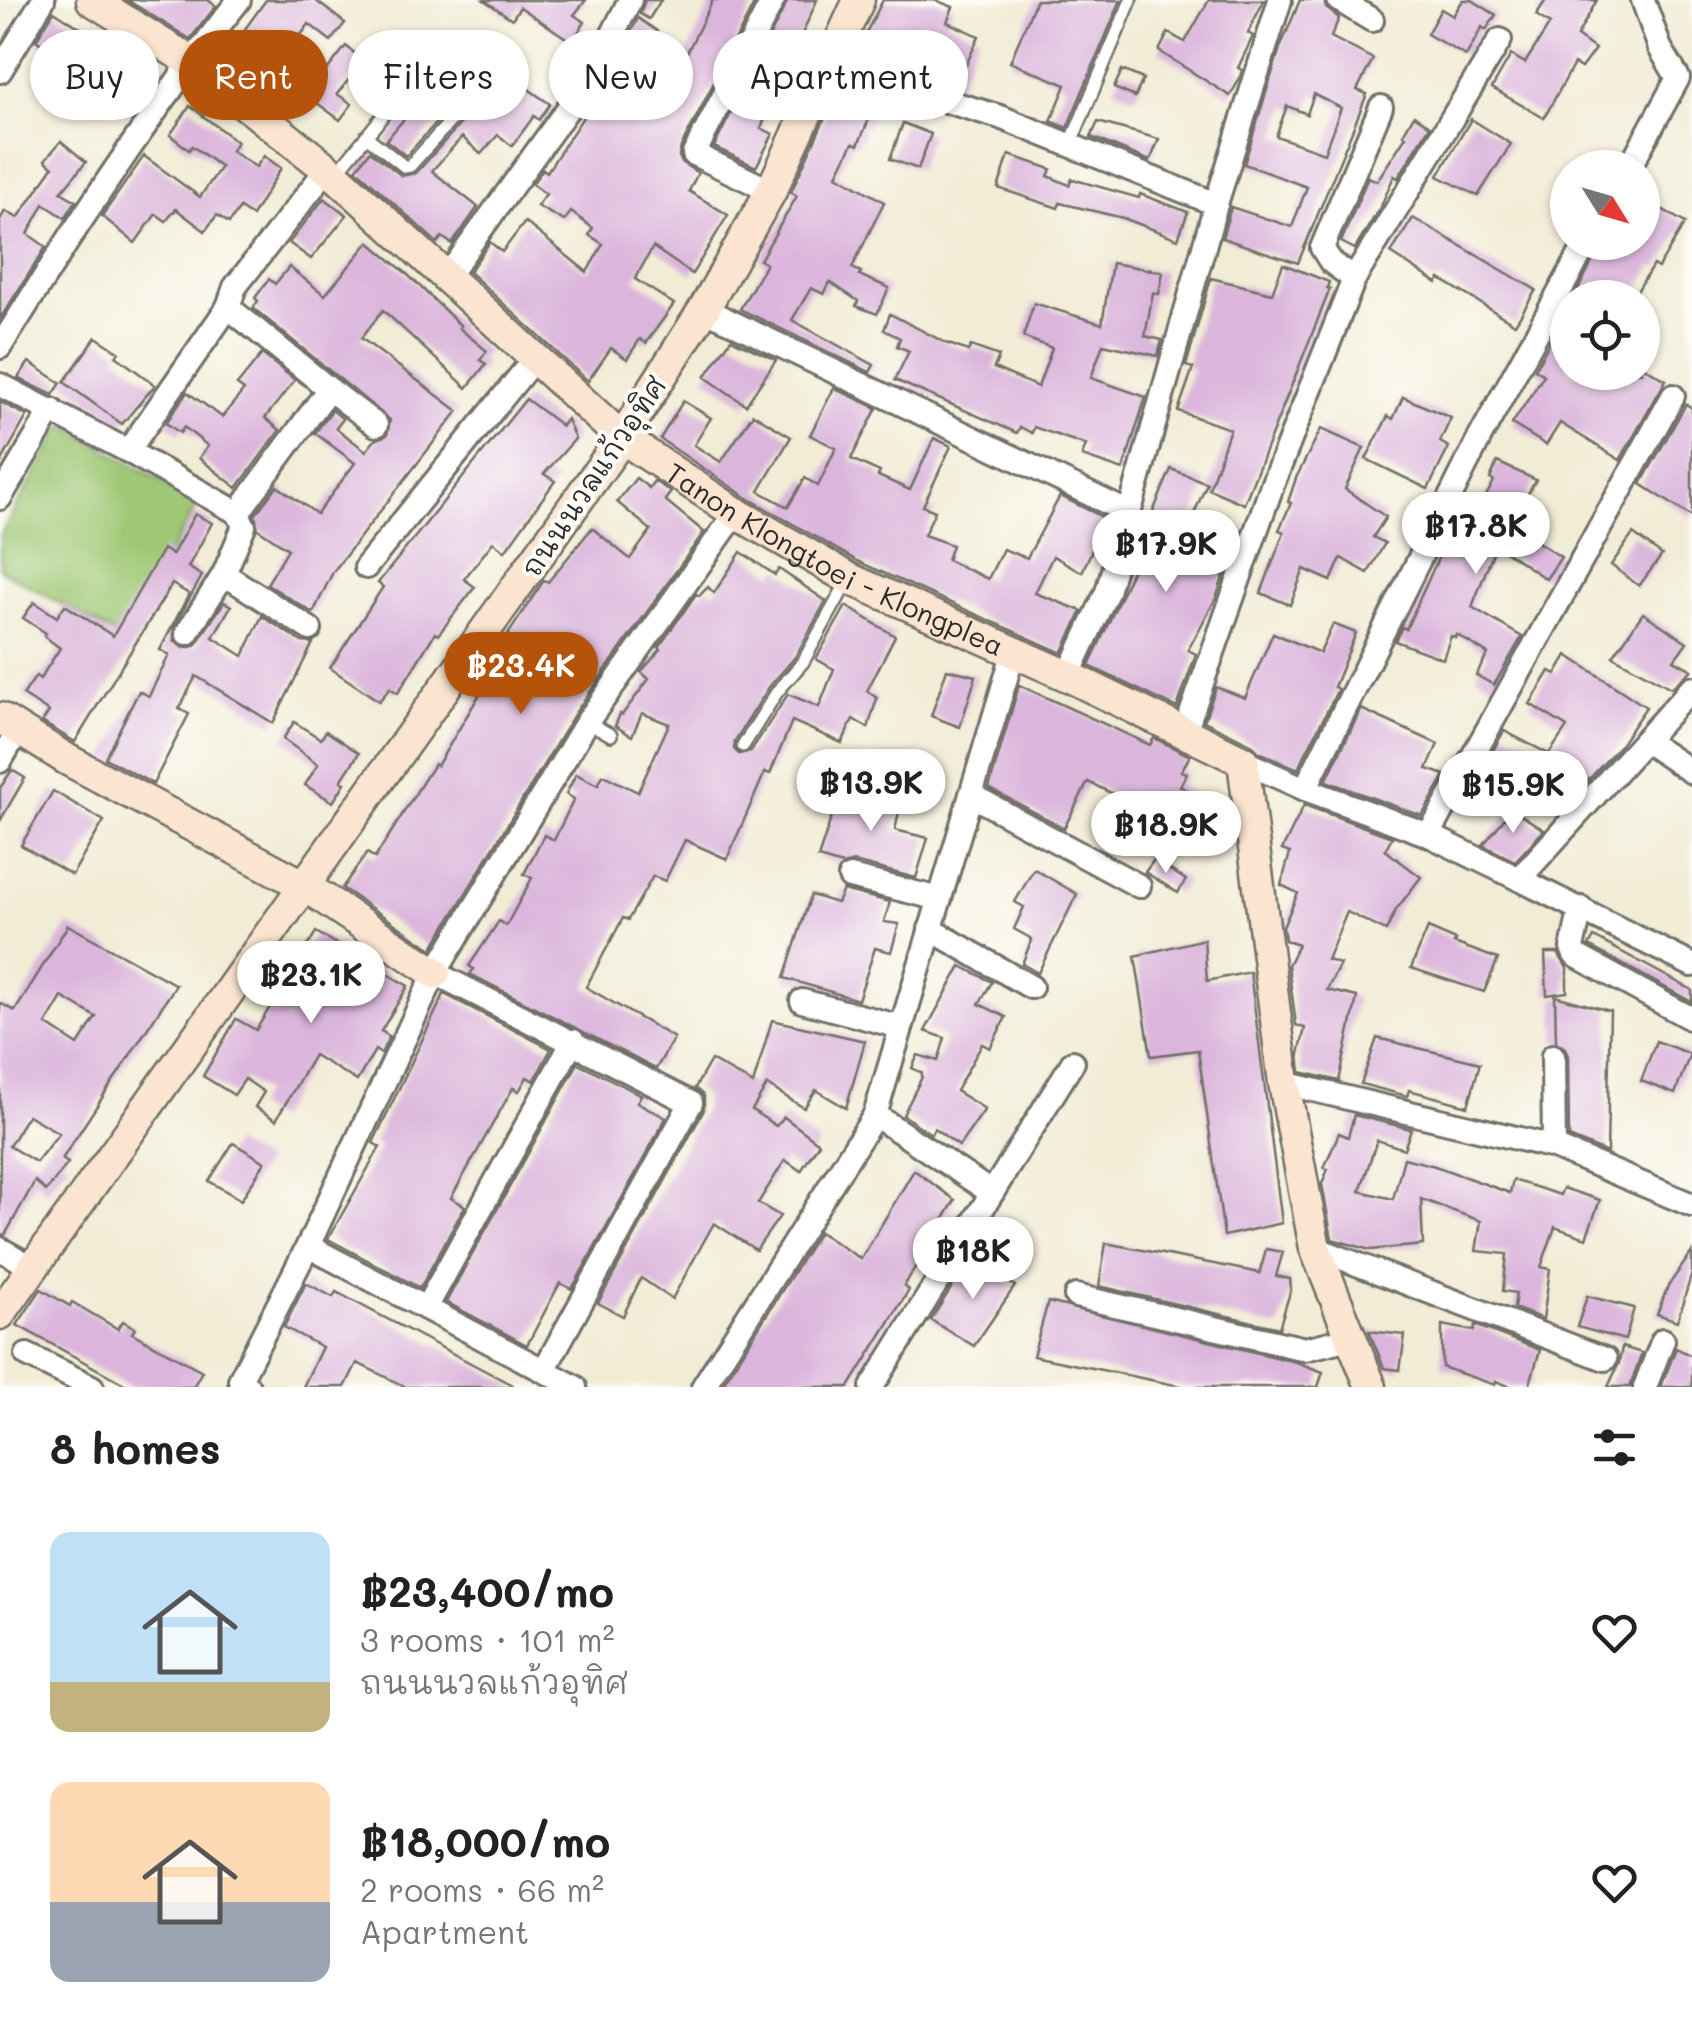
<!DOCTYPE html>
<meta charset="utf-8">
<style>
body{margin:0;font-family:Mali,"Playpen Sans Thai",sans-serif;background:#f6f6f6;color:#222;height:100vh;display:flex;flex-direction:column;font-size:38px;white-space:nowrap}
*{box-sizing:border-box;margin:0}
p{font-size:32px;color:#767676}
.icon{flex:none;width:55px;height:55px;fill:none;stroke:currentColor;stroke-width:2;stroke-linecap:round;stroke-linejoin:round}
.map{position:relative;height:1387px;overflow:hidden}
.details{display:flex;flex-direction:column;background:#fff;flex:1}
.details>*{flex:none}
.hud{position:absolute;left:30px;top:30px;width:1000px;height:90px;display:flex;gap:20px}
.needle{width:65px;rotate:127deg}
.controls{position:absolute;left:1550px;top:150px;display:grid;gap:20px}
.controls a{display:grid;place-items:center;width:110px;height:110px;border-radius:50%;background:#fff;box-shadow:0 2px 8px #0004;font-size:50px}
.price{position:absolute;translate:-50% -85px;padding:0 22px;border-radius:35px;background:#fff;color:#222;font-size:32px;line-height:65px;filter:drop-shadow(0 2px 5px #0008)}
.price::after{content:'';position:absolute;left:50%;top:60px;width:30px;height:22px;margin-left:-15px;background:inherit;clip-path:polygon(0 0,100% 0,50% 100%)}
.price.active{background:#b45309;color:#fff}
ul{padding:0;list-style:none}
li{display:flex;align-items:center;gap:30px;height:250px;padding:0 50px}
li span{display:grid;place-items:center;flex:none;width:280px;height:200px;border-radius:20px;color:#555}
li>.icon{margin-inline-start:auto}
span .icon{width:120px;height:120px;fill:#fffc;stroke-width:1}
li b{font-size:42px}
h2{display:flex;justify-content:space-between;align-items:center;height:120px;padding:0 50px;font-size:42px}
.chip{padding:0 35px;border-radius:45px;background:#fff;box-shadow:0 2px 8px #0004;font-size:35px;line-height:90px}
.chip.active{background:#b45309;color:#fff}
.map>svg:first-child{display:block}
.green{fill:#9ec874;stroke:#647a50;stroke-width:2.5}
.building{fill:#dbb5dc;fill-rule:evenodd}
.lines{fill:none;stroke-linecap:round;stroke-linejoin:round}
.lane-casing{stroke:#716f67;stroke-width:16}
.street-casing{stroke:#716f67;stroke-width:28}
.secondary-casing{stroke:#716f67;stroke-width:35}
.lane{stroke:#fff;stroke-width:11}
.street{stroke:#fff;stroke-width:22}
.secondary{stroke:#fce5d0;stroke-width:30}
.labels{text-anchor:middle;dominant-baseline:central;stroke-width:8;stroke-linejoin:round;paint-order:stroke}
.street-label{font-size:28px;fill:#2b2b2b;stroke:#fdfcf7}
</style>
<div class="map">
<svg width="1692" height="1387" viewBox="0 0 1692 1387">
<rect width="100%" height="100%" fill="#fdfcf7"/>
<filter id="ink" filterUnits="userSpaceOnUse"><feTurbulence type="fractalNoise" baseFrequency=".01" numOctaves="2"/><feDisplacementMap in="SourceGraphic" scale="20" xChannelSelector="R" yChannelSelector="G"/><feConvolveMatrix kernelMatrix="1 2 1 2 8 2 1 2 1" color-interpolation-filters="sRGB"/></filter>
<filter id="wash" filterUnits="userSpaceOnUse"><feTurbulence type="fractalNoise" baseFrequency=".0048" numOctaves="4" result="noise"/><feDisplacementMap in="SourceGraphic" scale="40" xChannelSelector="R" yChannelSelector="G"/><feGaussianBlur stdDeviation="2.25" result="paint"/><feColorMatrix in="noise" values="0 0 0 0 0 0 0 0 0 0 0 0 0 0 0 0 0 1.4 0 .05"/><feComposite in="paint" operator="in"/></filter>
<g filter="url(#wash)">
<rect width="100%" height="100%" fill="#f2ecd6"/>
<!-- green -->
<path class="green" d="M63 425 199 502 121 638 0 569V536Z"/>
<g id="blocks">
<!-- building -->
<g class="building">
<path d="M127 0H208L216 6 190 39Z"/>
<path d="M266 0H315L345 23 331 41 309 24 287 54 267 40 240 77 221 62Z"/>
<path d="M484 0H586L574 15 585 22 572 42 520 7 512 19Z"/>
<path d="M645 0H661L649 19 640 14Z"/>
<path d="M713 0H756L681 147 679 156 682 163 698 173 689 191 728 215 692 274 653 247 635 279 674 304 646 343 640 339 627 359 611 348 588 381 469 272 490 242 502 252 525 222 587 272 603 244 589 235 593 228 571 212 564 221 537 206 546 194 532 184 543 169 547 172 608 79 638 18 657 31 642 54 676 75Z"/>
<path d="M788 0H817L761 128 773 134 756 167 714 147Z"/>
<path d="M883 0H935L953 7 947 22 979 36 956 88 853 58Z"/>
<path d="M1036 0H1121L1067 128 1051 121 1066 85 1010 62Z"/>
<path d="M1209 0H1264L1248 33 1253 36 1238 68 1242 70 1239 80 1230 96 1159 51 1168 33 1185 42Z"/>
<path d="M1300 0H1324L1326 8 1339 18 1331 37 1373 59 1357 90 1367 94 1298 263 1222 238 1231 207 1292 227 1307 187 1244 164 1280 48ZM1314 94 1341 108 1324 153 1276 136 1287 106 1307 114Z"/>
<path d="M1463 0H1472L1496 15 1486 30 1482 27 1466 56 1427 34 1441 9 1453 16Z"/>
<path d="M1546 0H1597L1577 36 1595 49 1581 68 1574 64 1544 118 1492 88 1511 55 1525 63 1550 24 1536 15Z"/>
<path d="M54 11 102 42 105 38 117 47 98 71 107 78 98 91 72 73 66 81 43 65 52 52 36 40Z"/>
<path d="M346 46 364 61 337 94 352 104 340 120 301 91 290 107 268 92 290 59 320 79Z"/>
<path d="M463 51 484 70 406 156 386 140 405 118 397 113 419 86 427 93Z"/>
<path d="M397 64 406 73 382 102 375 97Z"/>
<path d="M501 70 550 104 539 120 534 116 512 146 498 135 481 154 462 137 432 171 478 207 452 244 442 237 437 243 356 169 370 151 402 176 416 173 498 82Z"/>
<path d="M1122 70 1143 79 1135 97 1114 88Z"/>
<path d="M836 94 873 110 858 145 853 143 837 175 884 202 852 268 861 272 859 275 889 288 877 314 856 306 858 301 830 282 824 294 811 288 792 320 874 365 870 372 740 309 766 264 760 260 797 196 791 192Z"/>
<path d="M190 106 237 142 231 151 256 167 264 156 281 168 252 216 240 208 229 223 217 215 205 231 176 209 166 221 156 214 135 243 102 216 144 156 200 197 221 167 192 146 189 150 170 135Z"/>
<path d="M1414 115 1430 126 1398 178 1394 176 1381 206 1355 249 1341 242 1368 177 1377 181 1406 136 1403 134Z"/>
<path d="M1471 119 1511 144 1478 196 1438 176Z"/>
<path d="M1098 122 1159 139 1150 161 1091 137Z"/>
<path d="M903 123 931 134 918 169 890 159Z"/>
<path d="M61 141 86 162 61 192 76 201 65 218 44 204 28 234 46 247 0 319V220L5 211 18 218 53 167 45 160Z"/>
<path d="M1009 155 1051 169 1048 176 1069 185 1072 179 1139 198 1140 194 1188 212 1178 239 1123 218 1060 203 1058 208 998 188Z"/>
<path d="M1642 197 1685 223 1658 268 1653 265 1633 298H1574L1602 242H1642Z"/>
<path d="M324 198 347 215 311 259 289 243Z"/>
<path d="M1413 218 1536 290 1515 324 1440 279 1437 283 1391 253Z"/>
<path d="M369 242 406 273 461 326 459 328 487 351 480 360 486 364 467 388 383 310 361 338 458 411 333 572 313 613 267 584 288 549 258 529 255 515 277 486 317 514 355 463 315 433 332 410 343 419 336 428 366 451 375 440 387 435 390 420 253 308 258 301 255 298 269 279 275 284 289 267 325 295Z"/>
<path d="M1112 263 1163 272 1159 294 1153 293 1145 336 1162 340 1158 356 1103 344 1091 378 1146 397 1123 470 1082 456 1086 445 1034 427 1032 433 1020 427 1017 433 895 380 909 351 897 346 900 338 884 330 890 314 946 343 968 351 971 346 999 356 994 368 1038 387 1052 348 1023 337 1034 303 1102 324Z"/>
<path d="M1283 264 1329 282 1327 288 1330 289 1244 504 1209 489 1230 429 1178 411 1193 368 1186 366 1211 278 1272 293Z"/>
<path d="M1568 309V372H1598L1610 379 1614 372H1642V366L1666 380 1620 460 1560 423 1546 445 1512 424 1544 375 1535 369Z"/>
<path d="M96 337 119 352 116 356 155 385 122 424 64 382Z"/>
<path d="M731 339 776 360 746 405 705 377Z"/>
<path d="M262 354 295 380 265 418 280 430 237 488 199 458 208 446 184 427 180 433 166 423 187 392 222 417 244 390 237 385Z"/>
<path d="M29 362 61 383 53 395 18 378Z"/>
<path d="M834 388 877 408 851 459 880 472 878 476 910 490 934 438 951 446 923 506 935 511 924 535 952 545 947 560 988 579 1003 549 1027 558 1060 496 1106 519 1082 572 1053 556 1035 593 1082 611 1062 653 859 562 746 497 660 439 683 401 711 418 694 445 721 462 753 414 791 437 759 491 788 507 805 478 818 486 836 448 810 435Z"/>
<path d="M1403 397 1451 418 1440 442 1449 447 1428 489 1366 459 1388 416 1393 419Z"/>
<path d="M526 399 562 426 567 419 575 439 544 474 555 481 505 551 493 542 490 546 464 579 475 587 438 635 435 633 398 693 390 688 379 701 330 668 383 587 378 583Z"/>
<path d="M0 402 27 416 0 464Z"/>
<path d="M1686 404 1692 408V517L1641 484Z"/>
<path d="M1321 429 1364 448 1345 489 1386 517 1373 537 1385 543 1368 573 1341 558 1331 581 1304 569 1290 605 1261 593 1284 532 1279 530 1291 503 1288 502 1296 478Z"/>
<path d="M1497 462 1536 480 1510 524 1561 557 1546 579 1496 545 1472 607 1522 637 1494 685 1476 675 1488 654 1457 635 1456 638 1451 636 1443 659 1395 641 1402 627 1406 629 1461 508 1476 515 1494 481 1490 479Z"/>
<path d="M1171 469 1207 483 1194 514 1231 532 1222 551 1231 555 1216 598 1188 650 1196 654 1177 708 1089 666 1133 569 1130 567Z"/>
<path d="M636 478 649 488 654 481 671 492 665 500 704 532 575 713 432 949 342 888 367 853 375 858 434 764 437 766 493 672 486 668 544 580 548 582 592 528 630 559 651 530 617 502Z"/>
<path d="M195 514 212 523 188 567 202 576 174 626V641L185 648 195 646 224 602 231 606 213 637 243 656 262 616 302 642 313 643 273 723 196 676 179 709 189 714 153 784 105 758 139 691 149 696 169 655 160 650 189 594 172 584 75 742 42 722 49 712 23 695 36 676 40 679 60 648 44 636 46 633 23 618 34 602 57 617 65 605 113 636 163 549 172 555Z"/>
<path d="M1633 534 1662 555 1639 586 1611 565Z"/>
<path d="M741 552 775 575 779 569 826 601 795 657 769 687 735 741 734 749 739 754 751 751 788 694 819 707 834 669 816 659 846 606 895 636 867 691 877 698 868 728 853 719 842 743 792 721 770 774 765 772 727 859 685 840 665 881 653 876 628 920 623 918 586 987 674 1038 656 1069 470 974 474 969 469 966 499 921 506 926 532 878 524 874 544 835 554 840 574 799 566 794 576 774 598 785 603 775 638 792 669 724 642 713 632 736 615 726 620 714 622 715 649 679 641 672 661 649 659 647 696 594 699 596 708 587 714 593Z"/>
<path d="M1643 613 1687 642 1674 660 1692 670 1671 688 1613 656Z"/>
<path d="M1333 624 1356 633 1334 687 1338 689 1298 769 1259 752 1251 744 1204 721 1216 687 1245 698 1273 633 1320 653Z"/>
<path d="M1567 655 1646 707 1620 745 1571 799 1531 773 1510 804 1474 784 1504 731 1549 754 1567 727 1530 704 1550 671 1556 674Z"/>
<path d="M947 669 976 676 960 727 931 716Z"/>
<path d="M1019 685 1150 745 1154 738 1190 756 1181 771 1187 773 1180 786 1197 796 1186 818 1168 809 1161 823 1141 811 1143 808 1088 782 1064 828 989 788Z"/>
<path d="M1361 709 1438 744 1427 769 1445 775 1422 816 1326 781Z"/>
<path d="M294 722 321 739 326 731 359 753 341 781 345 783 333 802 305 785 318 764 283 739Z"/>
<path d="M12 770 25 778 0 821V788Z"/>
<path d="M850 774 882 785 876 807 899 812 895 830 928 838 916 878 854 862 842 865 818 858 833 812 839 814Z"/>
<path d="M53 791 104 821 72 875 21 845Z"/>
<path d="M1304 805 1392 837 1385 850 1421 877 1396 910 1386 931 1347 912 1327 960 1340 964 1327 990 1357 997 1339 1081 1301 1072 1299 1054 1305 1028 1296 1025 1288 965 1298 945 1285 940 1283 927 1298 893 1281 885 1290 853 1282 850Z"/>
<path d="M1512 809 1544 830 1515 861 1483 845Z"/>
<path d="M1154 860 1186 880 1178 893 1145 872Z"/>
<path d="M1034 869 1077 894 1038 973 1022 964 1032 939 1014 929 1024 907 1015 902Z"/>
<path d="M843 890 890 902 884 922 899 924 891 952 875 948 858 1000 784 978 811 895 837 903Z"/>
<path d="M68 925 176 985 62 1159 68 1163 46 1191 35 1181 5 1235 0 1234V1003L15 1011ZM62 997 96 1017 78 1045 46 1024ZM28 1115 59 1133 36 1162 9 1146Z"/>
<path d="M1428 928 1456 940 1454 943 1498 959 1484 992 1411 968Z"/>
<path d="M316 932 408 986 381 1031 389 1036 381 1054 375 1050 357 1081 314 1055 276 1120 255 1107 264 1092 245 1079 234 1095 203 1076 236 1019 256 1030Z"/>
<path d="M1594 937 1692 990V1002L1589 946Z"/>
<path d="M1204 939 1207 981 1250 972 1282 1223 1224 1236 1198 1050 1151 1056 1135 956Z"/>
<path d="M1545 953H1558L1567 968V992L1547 995Z"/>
<path d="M961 966 992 982 979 1004 1006 1017 990 1048 982 1044 956 1091 985 1109 959 1146 934 1128 931 1134 903 1115 922 1077V1073L912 1068 918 1055 938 1061 945 1038 925 1031Z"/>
<path d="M444 994 551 1049 534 1081 527 1077 519 1091 513 1088 451 1198 465 1206 420 1288 328 1239 380 1147 373 1143Z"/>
<path d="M1555 996 1610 1011 1607 1153 1569 1137 1568 1056 1565 1048 1556 1042Z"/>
<path d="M772 1020 865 1041 846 1108 816 1090 804 1108 767 1085 752 1110 776 1126 784 1117 819 1143 801 1171 785 1160 758 1203 780 1216 756 1250 714 1223 672 1299 641 1278 623 1316 598 1303 704 1110V1096L695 1088 711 1060 753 1084Z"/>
<path d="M1377 1038 1480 1063 1468 1106 1409 1090 1407 1096 1361 1084Z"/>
<path d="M1656 1041 1690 1054 1675 1094 1641 1081Z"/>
<path d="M578 1063 641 1095 637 1102 666 1118 572 1289 560 1283 527 1345 446 1302Z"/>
<path d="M1354 1115 1411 1129 1404 1149 1377 1140 1360 1191 1393 1199 1404 1158 1435 1166 1510 1193 1513 1180 1560 1195 1563 1188 1600 1200 1586 1238 1555 1227 1541 1267 1550 1269 1543 1319 1514 1308 1516 1293 1503 1291 1507 1254 1476 1251 1481 1221 1421 1199 1423 1245 1370 1250 1332 1239 1322 1184 1328 1169 1324 1168 1339 1133 1348 1137Z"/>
<path d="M233 1143 265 1162 241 1200 209 1181Z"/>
<path d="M914 1170 955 1200 904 1286 909 1290 849 1387H721L819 1232 861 1259Z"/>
<path d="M1106 1243 1260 1273 1266 1249 1283 1252 1276 1276 1290 1279 1291 1289 1279 1328 1099 1286Z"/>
<path d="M1692 1252V1273L1677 1321 1657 1314 1668 1286Z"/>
<path d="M970 1258 1015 1286 974 1346 931 1320Z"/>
<path d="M306 1283 333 1297 336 1292 516 1387H406L357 1363 345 1387H303L322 1347 284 1327Z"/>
<path d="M41 1289 70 1306 72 1302 118 1329 123 1321 135 1328 132 1333 202 1371 193 1387H130L17 1325Z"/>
<path d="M1587 1296 1634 1308 1625 1340 1577 1327Z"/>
<path d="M1048 1302 1296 1362 1323 1372 1318 1387H1185L1033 1356Z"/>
<path d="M1442 1325 1474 1331 1475 1325 1540 1350 1529 1387H1511L1496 1381 1495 1385 1442 1367Z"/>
<path d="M1369 1331 1405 1335 1400 1370 1384 1368Z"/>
<path d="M1622 1347 1642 1353 1630 1387H1608L1619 1363Z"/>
<path d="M1676 1348 1692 1356V1387H1661Z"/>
</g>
</g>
</g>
<g filter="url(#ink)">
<use href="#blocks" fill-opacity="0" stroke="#716f67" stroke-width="2.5"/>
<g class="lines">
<!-- lane casing -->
<g class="lane-casing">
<g id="lane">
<path d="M366 136 405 167 410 166 491 76"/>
<path d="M1070 145 1131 0"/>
<path d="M335 175 445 39"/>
<path d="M587 722 611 735"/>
<path d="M743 746 777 692 803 662 847 582"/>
</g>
</g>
<!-- street casing -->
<g class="street-casing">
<g id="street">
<path d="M1339 0 1372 20"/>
<path d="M828 66 1000 117 1216 204"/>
<path d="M0 71 43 0"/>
<path d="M1629 168 1678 78 1660 48 1643 0"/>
<path d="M771 191 694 154 773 0"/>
<path d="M446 278 592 75 630 0"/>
<path d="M1354 279 1331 262 1322 248 1381 107"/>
<path d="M704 309 1129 513"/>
<path d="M0 347C75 228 151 110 239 0"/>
<path d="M0 385 128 451 238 513"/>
<path d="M329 389 376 425"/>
<path d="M128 451 228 307"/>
<path d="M0 498 52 410"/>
<path d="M238 513 329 389 228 307 235 287 327 169"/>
<path d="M366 567 534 359"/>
<path d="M224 574 310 629"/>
<path d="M187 633 224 574 244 526 238 513"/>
<path d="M1068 676 1107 592 1216 204 1280 0"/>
<path d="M1185 731 1273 483 1354 279 1500 40"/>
<path d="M1645 741 1692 772"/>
<path d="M0 761 19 729"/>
<path d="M1243 761 1305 789 1429 835 1519 879 1692 688"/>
<path d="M1305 789 1480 437 1587 242"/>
<path d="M971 795 1139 886"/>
<path d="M1429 835 1673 396"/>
<path d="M850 877 940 899"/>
<path d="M1519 879 1692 965"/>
<path d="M1581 908 1572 948 1575 955 1692 1019"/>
<path d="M930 929 1031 987"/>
<path d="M435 973 691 1103 544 1370"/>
<path d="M802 1001 901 1027"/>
<path d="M1553 1056 1554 1147"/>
<path d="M1284 1083 1554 1147 1692 1205"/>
<path d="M875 1115 992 1193"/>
<path d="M308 1246 575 1387"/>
<path d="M1315 1248 1605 1359"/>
<path d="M0 1249 32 1267"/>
<path d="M1076 1296 1305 1349 1350 1338"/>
<path d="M426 1308 573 1041"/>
<path d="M27 1355 92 1387"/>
<path d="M248 1387 240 1380 308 1246 435 973 587 722 736 513"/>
<path d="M703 1387 875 1115 1014 651"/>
<path d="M872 1387 1073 1062"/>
<path d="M1645 1387 1663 1340"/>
</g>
</g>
<!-- secondary casing -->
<g class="secondary-casing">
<g id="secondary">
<path id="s1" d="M92 0 190 61 335 175 622 438 736 513 850 579 1068 676 1243 761 1284 1083 1315 1248 1371 1387"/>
<path d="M0 718 68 760 305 886 435 973"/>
<path d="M0 1314 622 438 704 309 771 191 859 0"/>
</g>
</g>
<!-- lane -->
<use href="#lane" class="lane"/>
<!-- street -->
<use href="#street" class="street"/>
<!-- secondary -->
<use href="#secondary" class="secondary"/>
</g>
</g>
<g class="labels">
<!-- street labels -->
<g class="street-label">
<text transform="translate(593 476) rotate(-56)">ถนนนวลแก้วอุทิศ</text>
<text stroke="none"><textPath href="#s1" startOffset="935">Tanon Klongtoei - Klongplea</textPath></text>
</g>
</g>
</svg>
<div class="controls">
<a><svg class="needle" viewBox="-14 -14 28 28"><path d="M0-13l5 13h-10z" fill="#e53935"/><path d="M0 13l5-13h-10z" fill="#767676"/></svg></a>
<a><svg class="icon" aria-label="locate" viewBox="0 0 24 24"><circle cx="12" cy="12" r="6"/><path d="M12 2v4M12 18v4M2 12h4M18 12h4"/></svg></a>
</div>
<b class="price" style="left:1476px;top:577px">฿17.8K</b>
<b class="price" style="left:1166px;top:595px">฿17.9K</b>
<b class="price active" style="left:521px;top:717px">฿23.4K</b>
<b class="price" style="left:871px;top:834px">฿13.9K</b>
<b class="price" style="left:1513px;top:836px">฿15.9K</b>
<b class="price" style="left:1166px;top:876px">฿18.9K</b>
<b class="price" style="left:311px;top:1026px">฿23.1K</b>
<b class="price" style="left:973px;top:1302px">฿18K</b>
<div class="hud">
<a class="chip">Buy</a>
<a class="chip active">Rent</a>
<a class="chip">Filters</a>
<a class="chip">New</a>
<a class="chip">Apartment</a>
</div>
</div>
<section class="details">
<h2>8 homes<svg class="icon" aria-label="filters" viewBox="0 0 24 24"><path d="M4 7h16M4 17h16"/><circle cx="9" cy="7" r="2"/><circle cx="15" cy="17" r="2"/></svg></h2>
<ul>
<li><span style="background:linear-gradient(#bfe0f5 75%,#c2b280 0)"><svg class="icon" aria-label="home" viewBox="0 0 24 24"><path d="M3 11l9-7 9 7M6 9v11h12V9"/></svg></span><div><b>฿23,400/mo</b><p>3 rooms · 101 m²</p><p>ถนนนวลแก้วอุทิศ</p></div><svg class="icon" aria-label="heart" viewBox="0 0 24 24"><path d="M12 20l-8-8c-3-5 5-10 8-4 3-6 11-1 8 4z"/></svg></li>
<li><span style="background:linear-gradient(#ffd9b3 60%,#9aa5b1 0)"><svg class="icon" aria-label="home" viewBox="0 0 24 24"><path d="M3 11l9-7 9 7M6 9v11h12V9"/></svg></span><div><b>฿18,000/mo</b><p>2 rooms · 66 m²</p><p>Apartment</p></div><svg class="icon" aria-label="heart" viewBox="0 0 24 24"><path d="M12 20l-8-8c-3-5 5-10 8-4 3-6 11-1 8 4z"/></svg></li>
</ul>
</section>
